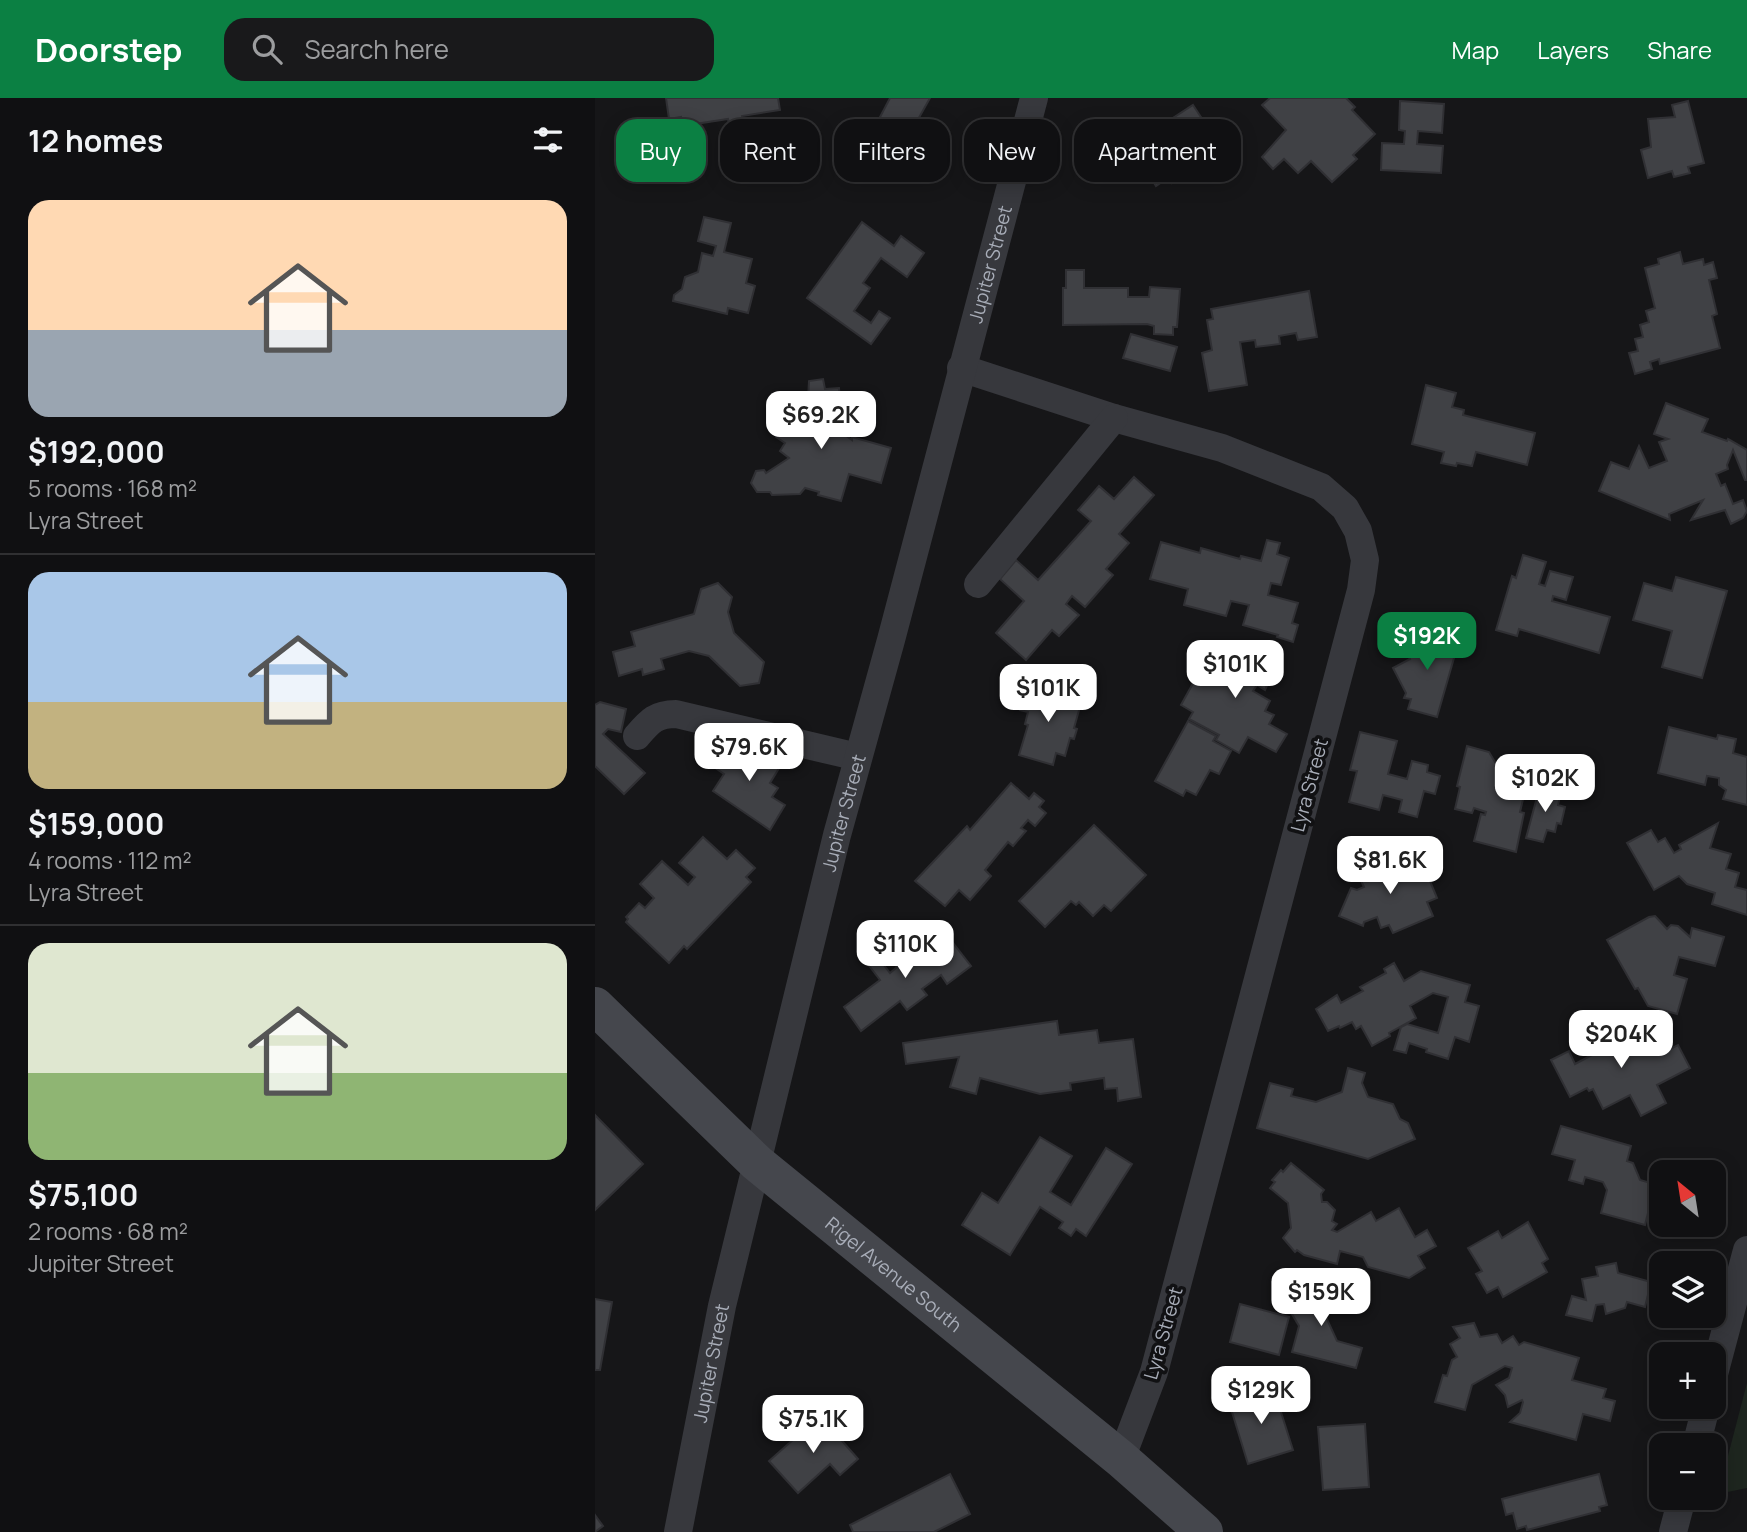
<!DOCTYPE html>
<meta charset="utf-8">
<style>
body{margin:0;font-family:Manrope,sans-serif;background:#19191b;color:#f1f3f6;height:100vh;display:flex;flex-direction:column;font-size:26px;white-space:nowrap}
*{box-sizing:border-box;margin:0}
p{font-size:23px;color:#9c9d9f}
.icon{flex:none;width:38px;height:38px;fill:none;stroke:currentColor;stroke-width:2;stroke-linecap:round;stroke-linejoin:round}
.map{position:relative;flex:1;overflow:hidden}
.sheet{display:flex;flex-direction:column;background:#101012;width:595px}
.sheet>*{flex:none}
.top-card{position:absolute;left:21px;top:21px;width:665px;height:63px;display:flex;gap:14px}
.needle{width:46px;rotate:330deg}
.tools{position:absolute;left:1054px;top:1062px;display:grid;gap:14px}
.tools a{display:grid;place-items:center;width:77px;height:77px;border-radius:14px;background:#101012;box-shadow:0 4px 18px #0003,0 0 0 2px #303032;font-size:35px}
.price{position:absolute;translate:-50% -60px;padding:0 16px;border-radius:14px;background:#fff;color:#222;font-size:23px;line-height:46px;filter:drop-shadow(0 2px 4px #0008)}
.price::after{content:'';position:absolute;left:50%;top:42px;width:21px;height:16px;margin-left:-10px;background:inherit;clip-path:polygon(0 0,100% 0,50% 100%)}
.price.active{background:#0b8043;color:#fff}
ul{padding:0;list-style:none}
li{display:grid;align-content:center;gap:14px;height:371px;padding:0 28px}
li+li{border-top:2px solid #303032}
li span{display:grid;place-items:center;height:217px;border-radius:21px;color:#555}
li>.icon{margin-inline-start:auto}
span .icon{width:126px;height:126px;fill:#fffc;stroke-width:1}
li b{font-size:30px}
h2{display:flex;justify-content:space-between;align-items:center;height:84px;padding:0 28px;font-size:30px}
.tag{padding:0 24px;border-radius:21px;background:#101012;box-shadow:0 4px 18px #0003,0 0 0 2px #303032;font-size:24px;line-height:63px}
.tag.active{background:#0b8043;color:#fff}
header{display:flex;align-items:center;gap:42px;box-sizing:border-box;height:98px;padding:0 35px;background:#0b8043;color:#fff}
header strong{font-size:33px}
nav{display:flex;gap:38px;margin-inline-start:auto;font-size:24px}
.search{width:490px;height:63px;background:#19191b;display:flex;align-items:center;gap:18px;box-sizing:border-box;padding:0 24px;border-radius:21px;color:#9c9d9f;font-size:26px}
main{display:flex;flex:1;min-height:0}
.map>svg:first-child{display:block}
.green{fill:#1e261f}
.building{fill:#404145;stroke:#303034;stroke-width:2}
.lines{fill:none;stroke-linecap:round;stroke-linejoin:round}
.minor{stroke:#37383d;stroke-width:28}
.secondary{stroke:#45474d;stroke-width:38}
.labels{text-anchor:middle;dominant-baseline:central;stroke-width:7;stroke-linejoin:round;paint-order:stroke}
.street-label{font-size:19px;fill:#a8adb8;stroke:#111113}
</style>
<header>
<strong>Doorstep</strong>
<div class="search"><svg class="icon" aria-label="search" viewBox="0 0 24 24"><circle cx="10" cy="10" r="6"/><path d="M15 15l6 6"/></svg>Search here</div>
<nav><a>Map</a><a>Layers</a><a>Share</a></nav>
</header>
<main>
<section class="sheet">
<h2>12 homes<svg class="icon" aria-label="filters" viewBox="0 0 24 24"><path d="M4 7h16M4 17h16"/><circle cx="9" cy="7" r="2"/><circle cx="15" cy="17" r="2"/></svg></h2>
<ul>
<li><span style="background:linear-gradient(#ffd9b3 60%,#9aa5b1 0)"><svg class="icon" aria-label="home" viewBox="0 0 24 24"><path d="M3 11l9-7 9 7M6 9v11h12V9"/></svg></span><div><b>$192,000</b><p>5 rooms · 168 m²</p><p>Lyra Street</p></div></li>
<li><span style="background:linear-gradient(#a9c7e8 60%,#c2b280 0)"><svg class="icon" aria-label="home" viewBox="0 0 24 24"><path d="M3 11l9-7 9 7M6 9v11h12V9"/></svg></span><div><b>$159,000</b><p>4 rooms · 112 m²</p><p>Lyra Street</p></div></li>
<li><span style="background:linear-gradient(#dfe7d0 60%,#8fb573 0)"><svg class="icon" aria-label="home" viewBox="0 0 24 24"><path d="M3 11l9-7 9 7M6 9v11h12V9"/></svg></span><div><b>$75,100</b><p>2 rooms · 68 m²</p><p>Jupiter Street</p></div></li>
</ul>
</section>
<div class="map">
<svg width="1152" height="1434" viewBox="0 0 1152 1434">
<rect width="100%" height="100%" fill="#161618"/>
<!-- green -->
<path class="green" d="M1152 1285V1390L1123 1396Z"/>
<!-- building -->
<g class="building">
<path d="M71 0H183L185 12 147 18 148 24 134 26 133 21 87 28 86 19 74 21Z"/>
<path d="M295 0H335L321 25 326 27 318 40 312 37 295 61 271 42 288 24 284 21Z"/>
<path d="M675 0H751L760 9 757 12 780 36 758 57 762 61 737 84 716 63 703 75 689 61 678 71 667 59 691 32 667 7Z"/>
<path d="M805 3 849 6 847 35 823 33 822 46 848 48 846 75 786 72 787 45 809 46 810 33 804 32Z"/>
<path d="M1093 3 1109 65 1093 69 1095 75 1079 79 1077 73 1053 80 1046 52 1056 49 1053 21 1080 19 1077 7Z"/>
<path d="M598 7 623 45 617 48 620 52 593 69 591 65 586 68 591 76 577 85 574 79 561 88 549 68 558 62 544 42Z"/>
<path d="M109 119 136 125 129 154 157 161 151 185 160 188 153 215 133 210 132 216 78 203 79 197 87 191 90 179 103 174 107 155 118 158 121 148 103 143Z"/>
<path d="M267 124 299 148 306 138 329 155 312 179 286 160 268 185 275 190 259 213 276 225 284 213 295 220 276 246 212 200Z"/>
<path d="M1085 154 1088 166 1108 161 1109 167 1118 164 1122 180 1114 182 1122 216 1117 218 1125 250 1065 266 1064 261 1055 264 1057 271 1040 276 1034 255 1043 253 1040 241 1048 239 1045 227 1054 224 1051 213 1060 210 1050 170 1064 166 1063 161Z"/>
<path d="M471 172H489V190H533V199H554L555 189 585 191 582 229H578V237L559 236V228L552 226 468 227V190H471Z"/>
<path d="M714 193 722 239 703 242 701 235 684 238 685 246 661 249 660 242 645 244 652 287 614 293 607 255 617 252 612 222 618 221 616 211Z"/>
<path d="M536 236 582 249 575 273 528 260Z"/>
<path d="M228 281 230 291 244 290 245 302 254 305 255 315 248 323 246 334 257 342V339L296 350 286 385 254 376 246 403 223 397 224 394 210 390 205 396 177 397 175 394H162L156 385 161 373 169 372 171 375 194 360 185 353 190 345 181 339 205 307 211 313 218 304 213 301 214 283Z"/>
<path d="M831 287 861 295 857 309 869 312 868 317 940 335 932 367 881 354 877 368 862 365 861 368 846 365 849 354 817 346Z"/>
<path d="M1071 305 1113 321 1107 334 1132 343 1133 341 1152 352V382H1150L1138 352 1132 367 1133 371 1121 376 1126 388 1130 386 1138 406 1148 402 1152 413 1148 420 1136 426 1130 412 1096 422 1108 402 1074 416 1075 422 1004 393 1016 364 1034 371 1044 348 1054 370 1072 363 1064 344 1073 341 1059 336Z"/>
<path d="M539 379 559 397 524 436 534 445 511 471 518 477 490 509 477 498 471 506 484 517 464 538 457 532 431 562 401 535 429 503 405 481 421 462 443 482 496 423 483 412 504 388 519 401Z"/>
<path d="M672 442 685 445 682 456 694 460 686 487 676 485 673 497 703 505 697 525 703 527 698 544 682 539 683 537 648 527 654 507 636 503 631 518 589 507 593 491 555 481 566 444 605 455 606 450 645 461 646 458 666 463Z"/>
<path d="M928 457 951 464 944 486 950 488 955 473 978 479 971 502 958 498 957 503 1015 519 1004 555 924 531 922 538 901 532 917 478 921 480Z"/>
<path d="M1081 479 1132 493 1107 580 1067 569 1077 533 1038 522 1049 485 1077 493Z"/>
<path d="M123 485 137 499 133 514 139 535 169 564 164 585 145 588 114 558 94 553 66 561 69 571 48 577 47 571 24 578 18 554 40 548 36 534 99 516 106 491Z"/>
<path d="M847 529 855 544 863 546 842 619 813 611 816 601 809 600 811 595 798 570 815 561 811 553 825 545 828 536 832 537Z"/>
<path d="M646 547 682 565 670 592 662 587 658 593 675 603 670 613 679 617 674 626 692 636 681 654 653 639 644 655 621 642 624 637 594 621 598 614 586 607 607 569 613 572 625 552 638 560Z"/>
<path d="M454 589 470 594 468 600 486 605 479 630 482 631 479 641 475 640 470 658 461 655 458 667 424 657 433 627 430 626 433 614 425 612 431 592 439 594V592L445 593Z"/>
<path d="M5 604 31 611 26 634 13 631 8 636 50 675 29 696 0 668V607Z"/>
<path d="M593 623 621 638 618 643 636 653 624 676 615 672 601 697 591 692 588 698 560 683Z"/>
<path d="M1074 629 1122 641 1123 637 1141 641 1138 655 1152 659V707L1128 701 1131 692 1124 687V680L1112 678 1110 687 1063 675Z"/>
<path d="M765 634 802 643 793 676 812 681 817 663 833 667 832 674 845 678 840 696 829 693 822 719 804 714 807 702 788 697 784 712 754 704 762 673 755 672Z"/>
<path d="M132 643 141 648 144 646 170 662 172 658 186 667 175 685 183 690 177 699 190 707 175 732 118 693 129 676 116 667Z"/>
<path d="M872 648 894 654 915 689 930 693 925 714 929 715 921 754 879 743 886 716 890 717 891 714 879 710 877 715 860 711 865 689 862 688Z"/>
<path d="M416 685 434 701 439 695 449 703 444 709 451 715 440 728 433 722 426 730 431 733 418 748 413 744 390 772 396 778 375 802 364 792 350 808 320 783 372 728 375 732Z"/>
<path d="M945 688 966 694 963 707 970 709 966 726 962 725 960 734 952 732 948 744 931 740Z"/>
<path d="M1123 725 1115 750 1136 756 1131 771 1144 775 1140 789 1152 792V817L1117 806 1120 795 1092 786 1084 778 1059 792 1032 745 1056 732 1063 744 1070 740 1079 755 1086 751 1084 747Z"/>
<path d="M499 727 551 777 516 813 509 807 498 818 484 804 481 807 476 803 450 829 424 803Z"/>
<path d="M108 739 132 761 141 752 160 770 151 779 156 784 92 851 89 848 74 865 31 824 33 821 31 819 44 805 50 810 59 800 45 786 67 763 93 787 100 779 84 765Z"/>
<path d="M787 754 798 778 828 766 842 800 832 804 838 818 798 835 794 827 786 830 782 819 769 824 768 828 744 818 756 790 762 792 769 789 762 774H764L762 770 767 767 766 763Z"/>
<path d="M1060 818 1072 831 1076 827 1083 828 1095 839 1097 830 1129 839 1120 868 1084 859 1079 877 1092 881 1082 916 1053 908 1043 890 1040 891 1012 842 1054 819Z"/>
<path d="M313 837 326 855 332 850 339 859 358 845 376 868 352 886 346 877 327 891 332 897 312 912 305 903 266 933 249 909 285 882 272 865 282 858 295 875 302 869 298 864 302 861 294 851Z"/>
<path d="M799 865 809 883 826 873 875 887 870 904 884 908 874 944 860 939 853 961 831 954 832 951 814 945 811 955 799 952 806 929 812 926 843 935 853 899 838 895 815 908 821 920 794 935 795 938 777 948 766 928 761 931 757 924 745 930 744 928 733 933 721 911 742 897 746 905 768 893 765 889 791 875 789 871Z"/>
<path d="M462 923 464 937 502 932 504 945 538 941 546 999 523 1003 522 990 510 991 509 980 475 985 476 992 445 996 385 980 381 996 355 989 364 959 311 966 308 945Z"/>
<path d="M1009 925 1020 946 1034 938 1039 949 1057 940 1065 956 1083 947 1095 970 1062 987 1071 1005 1046 1018 1035 997 1008 1011 998 991 994 993 992 990 975 999 956 962 974 953 980 966 997 957 987 937Z"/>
<path d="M753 970 770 975 767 985 773 999 798 1006 805 1021 813 1025 820 1041 773 1061 662 1030 675 985 698 991 696 998 721 1004 747 994Z"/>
<path d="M0 1017 48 1066 0 1112Z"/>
<path d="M966 1028 1036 1048 1032 1063 1038 1065 1045 1082 1066 1088 1060 1117 1053 1115 1050 1127 1006 1115 1012 1092 1008 1084 990 1079 988 1086 974 1082 980 1062 957 1056Z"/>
<path d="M445 1039 477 1058 455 1094 476 1107 511 1050 537 1066 491 1138 481 1131 476 1138 464 1130 468 1124 445 1109 415 1157 367 1127 387 1095 403 1105Z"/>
<path d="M696 1065 729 1092 726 1096 727 1104H732L740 1112 737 1123 742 1126 737 1132 742 1134 776 1114 781 1123 804 1110 820 1139 832 1132 841 1148 823 1158 830 1170 814 1180 773 1169 768 1159 745 1153 742 1166 709 1157 702 1152 700 1154 688 1140 696 1130 693 1105 675 1090 680 1084 677 1082 686 1072 688 1074Z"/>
<path d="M933 1124 953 1161 947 1165 952 1174 908 1199 903 1189 892 1195 881 1176 887 1173 873 1150 903 1133 907 1140Z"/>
<path d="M1021 1165 1023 1175 1056 1184 1050 1209 1032 1204 1030 1210 1011 1216 1009 1206 1001 1207 997 1223 971 1217 977 1198 991 1202 987 1181 1003 1178 1001 1169Z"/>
<path d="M742 1187 752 1204 730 1217 742 1243 767 1250 761 1270 697 1254 704 1228 694 1211 699 1192 712 1195 713 1191 728 1195Z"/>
<path d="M0 1201 17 1204 5 1272H0Z"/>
<path d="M645 1206 694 1219 684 1257 635 1244Z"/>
<path d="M879 1225 885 1239 902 1236 907 1245 918 1238 924 1247 929 1244 984 1260 977 1282 1011 1291 1008 1300 1020 1303 1015 1323 988 1316 981 1342 915 1324 925 1315 928 1304 927 1302 913 1309 910 1297 901 1287 914 1280 917 1270 910 1268 877 1287 870 1312 840 1304 848 1277 852 1278 857 1262 862 1259 855 1246 865 1240 858 1229Z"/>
<path d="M679 1292 698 1352 653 1366 633 1301 648 1297 649 1301Z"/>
<path d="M225 1318 263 1361 245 1377 235 1366 203 1395 174 1363Z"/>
<path d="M770 1326 774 1389 728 1392 723 1329Z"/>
<path d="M355 1376 375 1416 339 1434H258L255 1427Z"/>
<path d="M1004 1376 1012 1407 1004 1409 1005 1413 932 1432 931 1428 922 1431 918 1415 911 1417 907 1401Z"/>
<path d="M0 1417 8 1428 0 1434Z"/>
</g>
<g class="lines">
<!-- minor -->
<g class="minor">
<path d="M366 270 519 320 627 350 726 389 750 410 763 433 770 462 766 492 559 1274 526 1361"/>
<path d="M383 486 519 320"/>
<path d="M42 638C55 623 61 616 81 616L263 659"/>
<path d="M1118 1280 1152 1152"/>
<path d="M1101 1348 1111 1309"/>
<path id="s1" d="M83 1434 127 1208 242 737 296 542 439 0"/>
<path d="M1078 1434 1087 1400"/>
</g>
<!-- secondary -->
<path class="secondary" id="s2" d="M0 908 162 1065 526 1361 609 1434"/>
</g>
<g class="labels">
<!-- street labels -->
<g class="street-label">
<text stroke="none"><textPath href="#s1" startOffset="1306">Jupiter Street</textPath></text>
<text transform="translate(714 687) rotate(-75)">Lyra Street</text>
<text stroke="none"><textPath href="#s1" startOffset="738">Jupiter Street</textPath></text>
<text stroke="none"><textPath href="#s2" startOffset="402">Rigel Avenue South</textPath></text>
<text transform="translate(568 1235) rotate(-74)">Lyra Street</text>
<text stroke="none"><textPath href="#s1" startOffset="172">Jupiter Street</textPath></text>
</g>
</g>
</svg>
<div class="tools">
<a><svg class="needle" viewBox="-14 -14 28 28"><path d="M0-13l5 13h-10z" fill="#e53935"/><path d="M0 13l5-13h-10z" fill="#9c9d9f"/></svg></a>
<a><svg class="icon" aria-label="layers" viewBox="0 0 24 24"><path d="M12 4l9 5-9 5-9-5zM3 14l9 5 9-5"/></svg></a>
<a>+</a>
<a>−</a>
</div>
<b class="price" style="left:226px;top:353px">$69.2K</b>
<b class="price active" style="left:832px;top:574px">$192K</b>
<b class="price" style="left:640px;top:602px">$101K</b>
<b class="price" style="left:453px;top:626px">$101K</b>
<b class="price" style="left:154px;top:685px">$79.6K</b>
<b class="price" style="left:950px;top:716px">$102K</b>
<b class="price" style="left:795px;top:798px">$81.6K</b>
<b class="price" style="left:310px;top:882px">$110K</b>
<b class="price" style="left:1026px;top:972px">$204K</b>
<b class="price" style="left:726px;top:1230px">$159K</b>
<b class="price" style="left:666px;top:1328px">$129K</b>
<b class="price" style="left:218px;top:1357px">$75.1K</b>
<div class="top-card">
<a class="tag active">Buy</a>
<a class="tag">Rent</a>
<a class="tag">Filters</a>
<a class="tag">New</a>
<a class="tag">Apartment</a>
</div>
</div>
</main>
